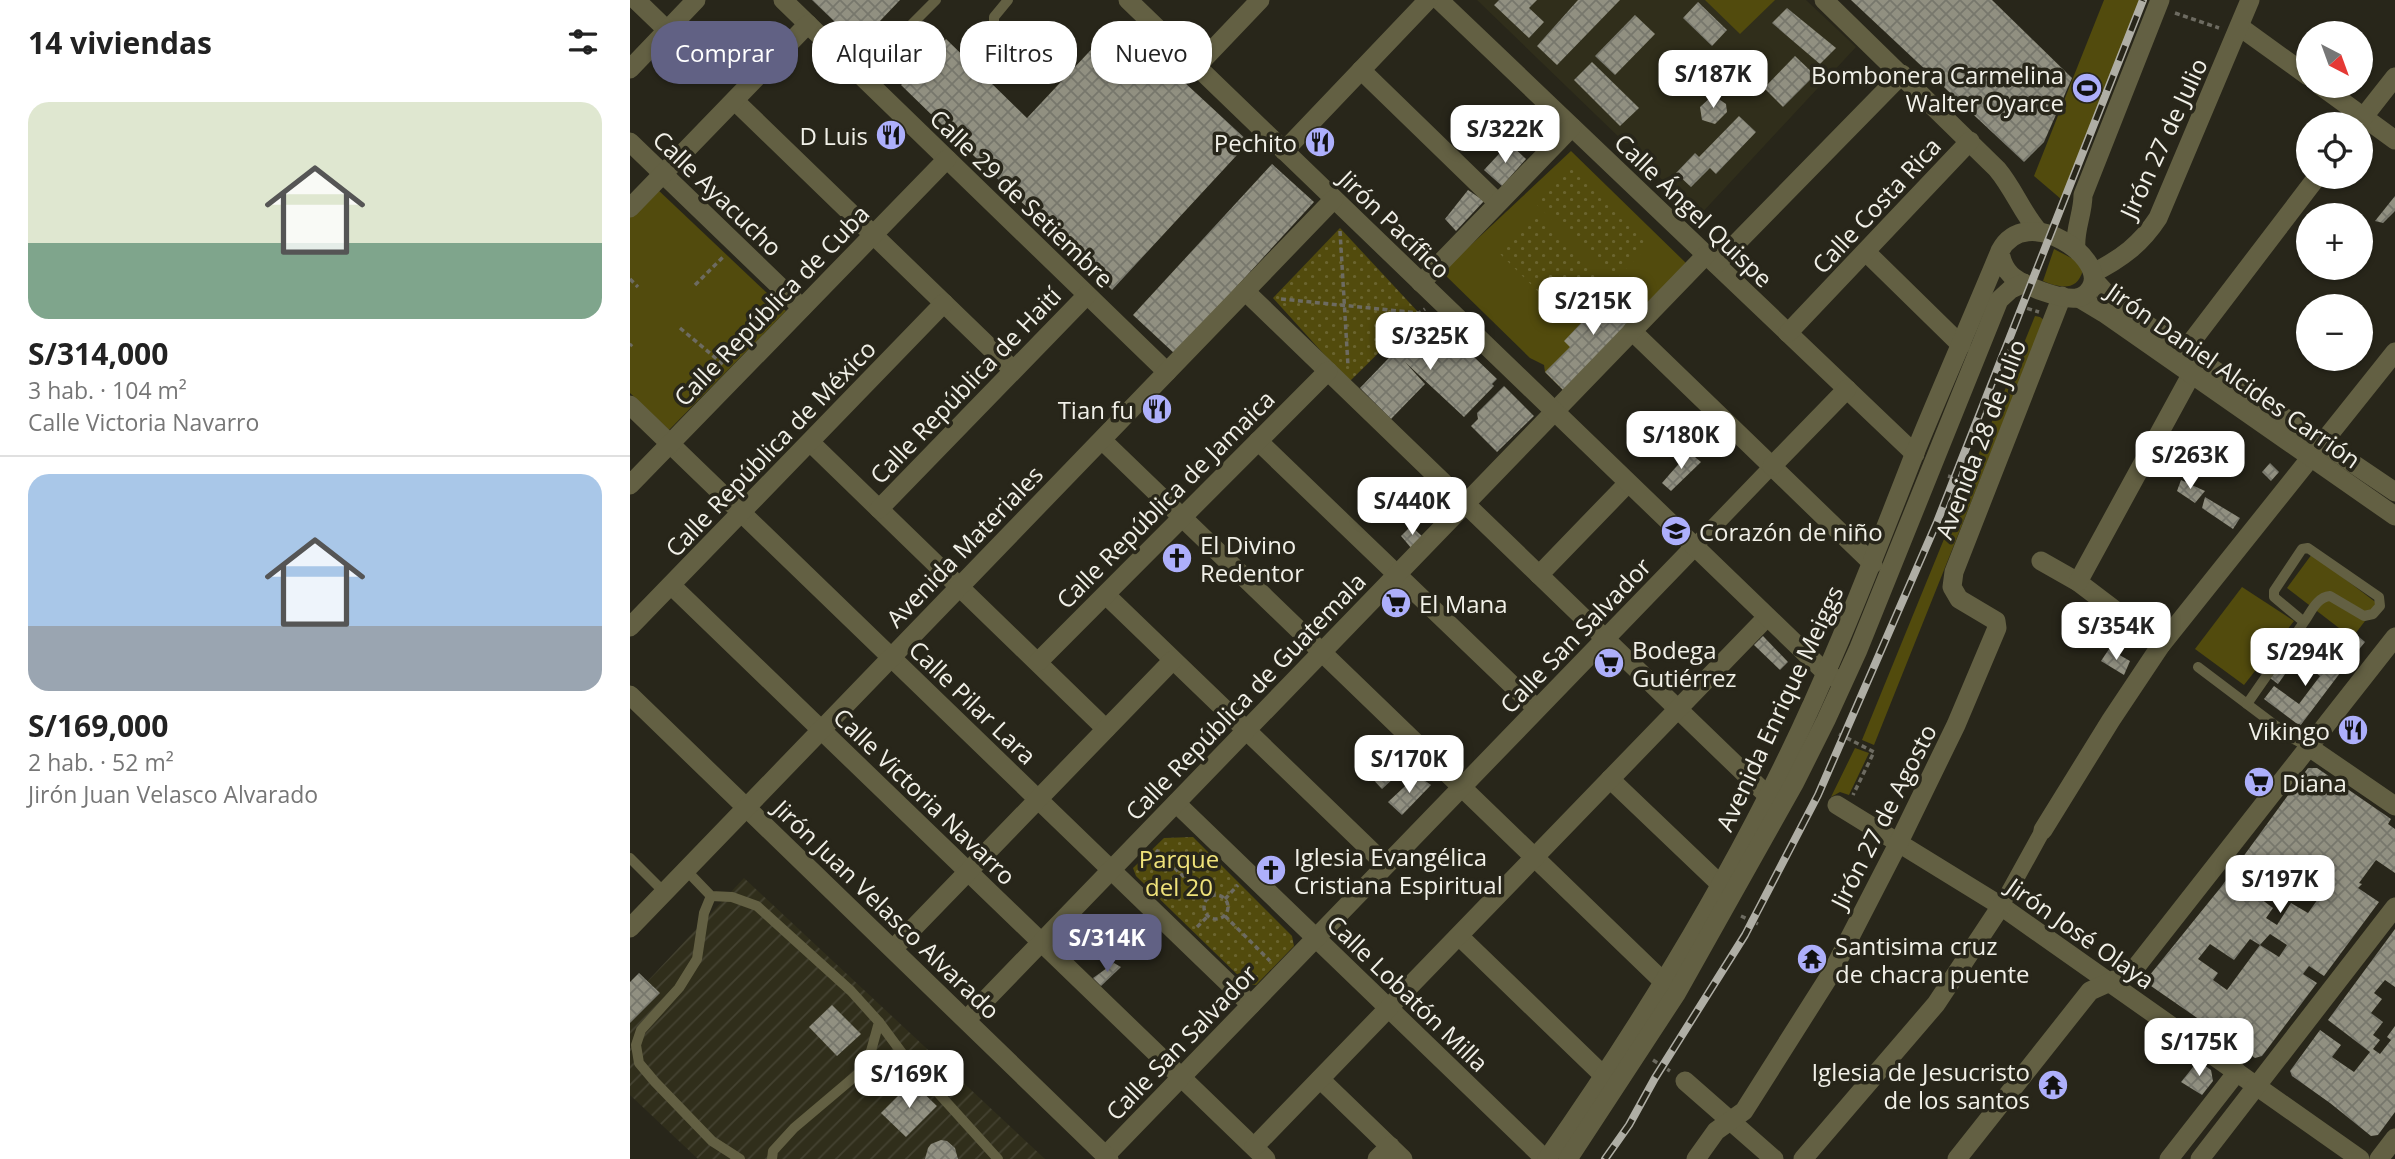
<!DOCTYPE html>
<html lang="es">
<meta charset="utf-8">
<style>
body{margin:0;font-family:"Open Sans",sans-serif;background:#f2f2f2;color:#222;height:100vh;display:flex;flex-direction:column;font-size:26px;white-space:nowrap}
*{box-sizing:border-box;margin:0}
p{font-size:23px;color:#767676}
.icon{flex:none;width:38px;height:38px;fill:none;stroke:currentColor;stroke-width:2;stroke-linecap:round;stroke-linejoin:round}
.map{position:relative;flex:1;overflow:hidden}
.panel{display:flex;flex-direction:column;background:#fff;width:630px}
.panel>*{flex:none}
.hud{position:absolute;left:21px;top:21px;width:665px;height:63px;display:flex;gap:14px}
.needle{width:46px;rotate:139deg}
.tools{position:absolute;left:1666px;top:21px;display:grid;gap:14px}
.tools a{display:grid;place-items:center;width:77px;height:77px;border-radius:50%;background:#fff;box-shadow:0 2px 5px #0004;font-size:35px}
.price{position:absolute;translate:-50% -60px;padding:0 16px;border-radius:14px;background:#fff;color:#222;font-size:23px;line-height:46px;filter:drop-shadow(0 2px 4px #0008)}
.price::after{content:'';position:absolute;left:50%;top:42px;width:21px;height:16px;margin-left:-10px;background:inherit;clip-path:polygon(0 0,100% 0,50% 100%)}
.price.on{background:#616184;color:#fff}
ul{padding:0;list-style:none}
li{display:grid;align-content:center;gap:14px;height:371px;padding:0 28px}
li+li{border-top:2px solid #e0e0e0}
li span{display:grid;place-items:center;height:217px;border-radius:21px;color:#555}
li>.icon{margin-inline-start:auto}
span .icon{width:126px;height:126px;fill:#fffc;stroke-width:1}
li b{font-size:30px}
h2{display:flex;justify-content:space-between;align-items:center;height:84px;padding:0 28px;font-size:30px}
.pill{padding:0 24px;border-radius:28px;background:#fff;box-shadow:0 2px 5px #0004;font-size:24px;line-height:63px}
.pill.on{background:#616184;color:#fff}
main{display:flex;flex:1;min-height:0}
.map>svg:first-child{display:block}
.built{fill:#302e1b}
.industrial{fill:url(#industrial-furrows)}
.green{fill:#524b0d}
.park{fill:url(#park-dots)}
.building{fill:url(#building-cross-hatch);fill-rule:evenodd}
.lines{fill:none;stroke-linecap:round;stroke-linejoin:round}
.path{stroke:#6d6b61;stroke-width:3.5;stroke-dasharray:5 3.5;stroke-linecap:butt}
.service{stroke:#636043;stroke-width:10}
.pedestrian{stroke:#636043;stroke-width:16}
.minor{stroke:#636043;stroke-width:19}
.tertiary{stroke:#636043;stroke-width:19}
.rail-casing{stroke:#afaea5;stroke-width:8}
.rail{stroke:#28261a;stroke-width:5;stroke-dasharray:16;stroke-linecap:butt}
.labels{text-anchor:middle;dominant-baseline:central;stroke-width:7;stroke-linejoin:round;paint-order:stroke}
.poi-label{font-size:24px;fill:#f1f0e8;stroke:#28261a;text-anchor:start}
.street-label{font-size:24px;fill:#f1f0e8;stroke:#28261a}
.park-label{font-size:24px;fill:#efe27a;stroke:#28261a}
</style>
<main>
<section class="panel">
<h2>14 viviendas<svg class="icon" aria-label="filters" viewBox="0 0 24 24"><path d="M4 7h16M4 17h16"/><circle cx="9" cy="7" r="2"/><circle cx="15" cy="17" r="2"/></svg></h2>
<ul>
<li><span style="background:linear-gradient(#dfe7d0 65%,#7fa58c 0)"><svg class="icon" aria-label="home" viewBox="0 0 24 24"><path d="M3 11l9-7 9 7M6 9v11h12V9"/></svg></span><div><b>S/314,000</b><p>3 hab. · 104 m²</p><p>Calle Victoria Navarro</p></div></li>
<li><span style="background:linear-gradient(#a9c7e8 70%,#9aa5b1 0)"><svg class="icon" aria-label="home" viewBox="0 0 24 24"><path d="M3 11l9-7 9 7M6 9v11h12V9"/></svg></span><div><b>S/169,000</b><p>2 hab. · 52 m²</p><p>Jirón Juan Velasco Alvarado</p></div></li>
</ul>
</section>
<div class="map">
<svg width="1765" height="1159" viewBox="0 0 1765 1159">
<defs>
<pattern id="industrial-furrows" width="10" height="10" patternUnits="userSpaceOnUse" patternTransform="scale(1.75)"><rect width="10" height="10" fill="#302e1b"/><path d="M-1 1l2-2M0 10L10 0M9 11l2-2" fill="none" stroke="#444231"/></pattern>
<pattern id="park-dots" width="8" height="8" patternUnits="userSpaceOnUse" patternTransform="scale(1.75)"><rect width="8" height="8" fill="#524b0d"/><path d="M2 2h.1M6 6h.1" fill="none" stroke="#6b6530" stroke-width="1.8" stroke-linecap="round"/></pattern>
<pattern id="building-cross-hatch" width="8" height="8" patternUnits="userSpaceOnUse" patternTransform="scale(1.75)"><rect width="8" height="8" fill="#919081"/><path d="M0 0l8 8M0 8l8-8" fill="none" stroke="#77776c"/></pattern>
</defs>
<rect width="100%" height="100%" fill="#28261a"/>
<!-- built -->
<path class="built" d="M847 0H1176L1226 47 1069 216 1018 166 1017 158 1004 144 995 143Z"/>
<!-- industrial -->
<path class="industrial" d="M114 878 415 1159H68L0 1095V1000Z"/>
<!-- green -->
<g class="green">
<path d="M1075 0H1145L1110 34Z"/>
<path d="M1474 0H1510L1431 199 1404 176Z"/>
<path d="M941 151 1057 264 934 391 915 372 914 365 900 358 812 272Z"/>
<path d="M26 188 156 311 39 430 0 393V214Z"/>
<path d="M1424 249 1449 262 1453 270C1447 292 1430 288 1413 281Z"/>
<path d="M1405 316 1410 317 1414 320 1244 745 1232 740Z"/>
<path d="M1682 554 1748 604 1722 638 1657 588Z"/>
<path d="M1612 587 1664 621 1614 685 1565 649Z"/>
<path d="M1225 748 1239 753 1219 795 1210 792 1201 797Z"/>
</g>
<!-- park -->
<g class="park">
<path d="M942 165 1022 242 985 280 905 203Z"/>
<path d="M904 214 975 284 938 321 867 251Z"/>
<path d="M710 228 789 313 719 382 643 298Z"/>
<path d="M563 837 662 936 664 946 626 985 617 984 506 876 503 868 534 838Z"/>
</g>
<!-- building -->
<g class="building">
<path d="M182 0H270L228 44Z"/>
<path d="M869 0H907L899 8 914 22 899 38 864 5Z"/>
<path d="M948 0H990L927 65 907 46Z"/>
<path d="M1221 0H1362L1442 78 1414 142 1394 162Z"/>
<path d="M1068 2 1097 30 1082 46 1053 18Z"/>
<path d="M1157 8 1206 48 1190 64 1142 23Z"/>
<path d="M1005 15 1025 34 985 75 965 56Z"/>
<path d="M488 21 619 142 482 290 271 85 316 39 397 118Z"/>
<path d="M1165 56 1185 75 1153 107 1134 88Z"/>
<path d="M962 62 1009 108 990 126 944 80Z"/>
<path d="M1104 62 1120 77 1104 94 1088 78Z"/>
<path d="M1083 95 1096 104 1097 112 1085 124 1072 120 1070 107Z"/>
<path d="M1109 116 1126 132 1086 174 1080 168 1061 187 1046 173 1065 153 1069 157Z"/>
<path d="M879 143 896 159 872 186 854 170Z"/>
<path d="M642 164 684 202 545 354 503 315Z"/>
<path d="M838 190 854 201 826 231 815 219Z"/>
<path d="M1765 196V211L1753 223 1745 221Z"/>
<path d="M986 286 1011 311 934 391 915 372 940 347 934 341Z"/>
<path d="M800 315 867 379 862 384 864 386 834 417 775 362 795 384 761 419 730 388Z"/>
<path d="M874 386 904 416 867 452 841 426 848 419 847 413Z"/>
<path d="M1059 452 1071 462 1041 491 1032 483Z"/>
<path d="M1640 463 1649 472 1641 481 1632 472Z"/>
<path d="M1551 480 1575 491 1565 503 1547 491Z"/>
<path d="M1575 497 1610 518 1603 529 1572 508Z"/>
<path d="M781 526 794 538 782 549 771 536Z"/>
<path d="M1522 610 1535 614 1526 625 1517 618Z"/>
<path d="M1133 636 1158 662 1150 670 1124 645Z"/>
<path d="M1728 636 1735 642 1717 664 1710 659Z"/>
<path d="M1673 645 1710 673 1670 726 1634 699 1644 686 1669 704 1690 676 1663 656Z"/>
<path d="M1479 649 1500 661 1494 675 1471 661Z"/>
<path d="M1656 657 1663 663 1648 684 1640 678Z"/>
<path d="M751 761 766 776 752 789 738 774Z"/>
<path d="M1678 768H1687L1761 819 1758 824 1765 829V873L1746 860 1729 883 1732 884 1728 888 1749 902 1694 976 1679 966 1673 974 1687 983 1632 1056 1625 1058 1521 986 1519 976 1591 887ZM1672 867 1698 885 1678 913 1661 903 1647 925 1636 918 1643 908 1627 896 1639 880 1646 885 1651 879 1660 885ZM1640 934 1657 945 1649 957 1630 945ZM1620 939 1630 945 1597 990 1583 980 1588 973 1568 959 1580 944 1604 960Z"/>
<path d="M787 775 801 785 772 815 758 802Z"/>
<path d="M1765 929V987L1755 980 1744 993 1752 999 1741 1013 1753 1022 1743 1035 1750 1040 1743 1049 1750 1054 1761 1040 1757 1037 1765 1026V1112L1748 1135 1741 1136 1700 1103 1662 1076 1660 1071 1690 1030 1711 1045 1702 1057 1724 1072 1740 1052 1698 1020Z"/>
<path d="M484 963 491 967 471 986 463 978Z"/>
<path d="M9 973 30 993 0 1023V982Z"/>
<path d="M202 1005 231 1034 207 1056 179 1027Z"/>
<path d="M1568 1061 1581 1070 1583 1081 1572 1095 1551 1082Z"/>
<path d="M282 1082 307 1106 276 1137 251 1113Z"/>
<path d="M311 1140 317 1141 325 1148 328 1159H295L298 1148 301 1144Z"/>
</g>
<g class="lines">
<!-- path -->
<g class="path">
<path d="M1545 13 1589 28"/>
<path d="M710 231 718 366"/>
<path d="M0 279 8 287"/>
<path d="M65 285 93 257"/>
<path d="M651 299 789 313 795 309"/>
<path d="M1389 306 1409 312"/>
<path d="M50 328 94 365"/>
<path d="M0 346 2 344"/>
<path d="M1318 476 1333 481"/>
<path d="M1209 734 1244 752 1223 795"/>
<path d="M526 850 577 899"/>
<circle cx="586" cy="907" r="12"/>
<path d="M595 899 608 885"/>
<path d="M595 916 640 961"/>
<path d="M1111 916 1128 924"/>
<path d="M567 927 578 916"/>
<path d="M1023 1060 1040 1071"/>
</g>
<!-- service -->
<g class="service">
<path d="M378 0 364 17V32L410 79"/>
<path d="M282 24 306 0"/>
<path d="M1568 667 1662 738 1679 747"/>
<path d="M1617 704 1674 622 1644 597V591L1672 549 1678 548 1749 597 1750 606 1743 614 1734 616 1700 596C1687 597 1681 612 1674 622"/>
<path d="M0 858 34 892"/>
<path d="M56 870 81 896 102 897 127 906 221 991 249 1022 241 1051 229 1073 164 1128 143 1151 142 1159"/>
<path d="M81 896 74 913 67 959 49 988 11 1030 6 1045 9 1063 25 1082 82 1141 110 1159"/>
<path d="M249 1022 272 1053 368 1159"/>
</g>
<!-- pedestrian -->
<g class="pedestrian">
<path d="M1064 547 1142 466"/>
<path d="M1371 906 1413 830"/>
</g>
<!-- minor -->
<g class="minor">
<path d="M6 0 37 30"/>
<path d="M153 0 537 372"/>
<path d="M809 0 1285 454"/>
<path d="M1194 0 1367 169C1384 189 1392 213 1409 232"/>
<path d="M1610 27 1678 76"/>
<path d="M567 66 630 0"/>
<path d="M0 69 66 0"/>
<path d="M731 70 868 203"/>
<path d="M1691 86 1765 140"/>
<path d="M105 101 383 370"/>
<path d="M1728 124 1765 77"/>
<path d="M0 142 172 308"/>
<path d="M654 151 798 0"/>
<path d="M0 208 178 24"/>
<path d="M1236 252 1331 345"/>
<path d="M1086 264 1272 74"/>
<path d="M1463 273C1491 259 1511 244 1528 218L1620 0"/>
<path d="M791 283 942 127"/>
<path d="M615 291 1138 796"/>
<path d="M1002 331 1243 564"/>
<path d="M1158 333 1340 141"/>
<path d="M1546 362 1687 177"/>
<path d="M0 405 621 1005"/>
<path d="M472 440 1045 993"/>
<path d="M628 441 907 709"/>
<path d="M180 442 476 729"/>
<path d="M1142 466 1217 389"/>
<path d="M0 485 317 159"/>
<path d="M249 509 457 295"/>
<path d="M1411 561 1448 582 1531 645"/>
<path d="M909 575 998 483"/>
<path d="M1448 582 1561 375"/>
<path d="M41 585 636 1159"/>
<path d="M476 595 756 865"/>
<path d="M0 627 314 303"/>
<path d="M408 662 698 371"/>
<path d="M1679 747 1765 806"/>
<path d="M980 779 1090 884"/>
<path d="M546 803 915 1159"/>
<path d="M1207 805 1371 906 1730 1159"/>
<path d="M1413 830 1481 720 1531 645 1765 352"/>
<path d="M829 936 975 1077"/>
<path d="M263 949 543 660"/>
<path d="M336 1020 1076 255"/>
<path d="M690 1079 773 1159"/>
<path d="M1055 1081 1144 1159"/>
<path d="M624 1147 1137 617"/>
<path d="M476 1155 1064 547"/>
<path d="M747 1159 760 1146"/>
<path d="M1066 1159 1086 1131 1114 1111 1202 972 1269 842 1326 725 1367 628 1366 621 1329 599 1322 587 1324 572 1432 296"/>
<path d="M1173 1159 1306 1004 1371 906"/>
<path d="M1327 1159 1460 991 1502 972 1765 637"/>
<path d="M1749 1159 1765 1138"/>
</g>
<!-- tertiary -->
<g class="tertiary">
<path d="M498 0 1196 673 1207 679"/>
<path d="M1446 249C1444 230 1453 214 1453 195L1530 0"/>
<path d="M1464 280 1485 303 1765 492"/>
<path d="M1449 298 1474 313 1765 516"/>
<path d="M0 695 479 1159"/>
<path d="M0 928 704 199"/>
<path d="M917 1159C999 1042 1074 922 1139 794 1195 685 1239 570 1284 455 1312 386 1342 319 1370 251 1396 201 1481 260 1460 289 1457 294 1452 297 1447 298 1431 300 1393 286 1381 275 1374 268 1371 260 1370 251"/>
<path d="M938 1159 1046 994 1165 782 1196 720 1228 650 1369 300 1381 289 1394 283"/>
<path d="M1539 1159 1607 1072"/>
<path d="M1570 1159 1765 907"/>
</g>
<!-- rail casing -->
<g class="rail-casing">
<path id="rail" d="M975 1159 999 1125 1025 1078 1115 935 1188 795 1307 522 1513 0"/>
</g>
<!-- rail -->
<use href="#rail" class="rail"/>
</g>
<!-- icons -->
<defs>
<g id="stadium-disc" transform="scale(1.575)"><circle r="9.5" fill="#adaffb" stroke="#28261a"/><path d="M0-5a6.5 5 0 1 0 0 10a6.5 5 0 1 0 0-10ZM-3.5-1.8h7v3.6h-7Z" fill="#111"/></g>
<g id="restaurant-disc" transform="scale(1.575)"><circle r="9.5" fill="#adaffb" stroke="#28261a"/><path d="M-5-6h1v4h1v-4h1v4h1v-4h1v5L-1.5 .5V6h-2V.5L-5-1ZM5-6V6H3V1.5H1.5Q1.5-4 5-6Z" fill="#111"/></g>
<g id="school-disc" transform="scale(1.575)"><circle r="9.5" fill="#adaffb" stroke="#28261a"/><path d="M0-5L7-2L0 1L-7-2ZM-4 1L0 2.5L4 1V4Q0 6-4 4Z" fill="#111"/></g>
<g id="church-disc" transform="scale(1.575)"><circle r="9.5" fill="#adaffb" stroke="#28261a"/><path d="M-1.2-6h2.4v3.5h3.3v2.4h-3.3V6h-2.4V-.1h-3.3v-2.4h3.3Z" fill="#111"/></g>
<g id="supermarket-disc" transform="scale(1.575)"><circle r="9.5" fill="#adaffb" stroke="#28261a"/><path d="M-6-5.5h2.5l.6 2H6L4.5 2H-2.5L-4.4-4H-6ZM-1.5 3.2a1.3 1.3 0 1 0 .1 0ZM3 3.2a1.3 1.3 0 1 0 .1 0Z" fill="#111"/></g>
<g id="temple-disc" transform="scale(1.575)"><circle r="9.5" fill="#adaffb" stroke="#28261a"/><path d="M0-6L5-2H3V0L6.5 2.5H4V6H1.5V3h-3V6H-4V2.5H-6.5L-3 0V-2H-5Z" fill="#111"/></g>
</defs>
<g fill-rule="evenodd">
<use href="#stadium-disc" x="1457" y="88"/>
<use href="#restaurant-disc" x="261" y="135"/>
<use href="#restaurant-disc" x="690" y="142"/>
<use href="#restaurant-disc" x="527" y="409"/>
<use href="#school-disc" x="1046" y="531"/>
<use href="#church-disc" x="547" y="558"/>
<use href="#supermarket-disc" x="766" y="603"/>
<use href="#supermarket-disc" x="979" y="663"/>
<use href="#restaurant-disc" x="1723" y="730"/>
<use href="#supermarket-disc" x="1629" y="782"/>
<use href="#church-disc" x="641" y="870"/>
<use href="#temple-disc" x="1182" y="959"/>
<use href="#temple-disc" x="1423" y="1085"/>
</g>
<g class="labels">
<!-- poi labels -->
<g class="poi-label">
<text x="1434" y="74" text-anchor="end">Bombonera Carmelina<tspan x="1434" dy="28">Walter Oyarce</tspan></text>
<text x="238" y="135" text-anchor="end">D Luis</text>
<text x="667" y="142" text-anchor="end">Pechito</text>
<text x="504" y="409" text-anchor="end">Tian fu</text>
<text x="1069" y="531">Corazón de niño</text>
<text x="570" y="544">El Divino<tspan x="570" dy="28">Redentor</tspan></text>
<text x="789" y="603">El Mana</text>
<text x="1002" y="649">Bodega<tspan x="1002" dy="28">Gutiérrez</tspan></text>
<text x="1700" y="730" text-anchor="end">Vikingo</text>
<text x="1652" y="782">Diana</text>
<text x="664" y="856">Iglesia Evangélica<tspan x="664" dy="28">Cristiana Espiritual</tspan></text>
<text x="1205" y="945">Santisima cruz<tspan x="1205" dy="28">de chacra puente</tspan></text>
<text x="1400" y="1071" text-anchor="end">Iglesia de Jesucristo<tspan x="1400" dy="28">de los santos</tspan></text>
</g>
<!-- street labels -->
<g class="street-label">
<text transform="translate(1533 138) rotate(-65)">Jirón 27 de Julio</text>
<text transform="translate(88 193) rotate(44)">Calle Ayacucho</text>
<text transform="translate(392 198) rotate(44)">Calle 29 de Setiembre</text>
<text transform="translate(1246 205) rotate(-47)">Calle Costa Rica</text>
<text transform="translate(1064 210) rotate(44)">Calle Ángel Quispe</text>
<text transform="translate(765 224) rotate(44)">Jirón Pacífico</text>
<text transform="translate(141 305) rotate(-46)">Calle República de Cuba</text>
<text transform="translate(1604 375) rotate(35)">Jirón Daniel Alcides Carrión</text>
<text transform="translate(335 385) rotate(-46)">Calle República de Haití</text>
<text transform="translate(1350 439) rotate(-69)">Avenida 28 de Julio</text>
<text transform="translate(140 448) rotate(-46)">Calle República de México</text>
<text transform="translate(535 499) rotate(-45)">Calle República de Jamaica</text>
<text transform="translate(334 546) rotate(-46)">Avenida Materiales</text>
<text transform="translate(945 635) rotate(-46)">Calle San Salvador</text>
<text transform="translate(615 696) rotate(-46)">Calle República de Guatemala</text>
<text transform="translate(343 702) rotate(44)">Calle Pilar Lara</text>
<text transform="translate(1149 708) rotate(-65)">Avenida Enrique Meiggs</text>
<text transform="translate(295 796) rotate(44)">Calle Victoria Navarro</text>
<text transform="translate(1253 816) rotate(-63)">Jirón 27 de Agosto</text>
<text transform="translate(257 909) rotate(44)">Jirón Juan Velasco Alvarado</text>
<text transform="translate(1451 933) rotate(35)">Jirón José Olaya</text>
<text transform="translate(778 993) rotate(44)">Calle Lobatón Milla</text>
<text transform="translate(551 1042) rotate(-46)">Calle San Salvador</text>
</g>
<!-- park labels -->
<g class="park-label">
<text x="549" y="858">Parque<tspan x="549" dy="28">del 20</tspan></text>
</g>
</g>
</svg>
<div class="tools">
<a><svg class="needle" viewBox="-14 -14 28 28"><path d="M0-13l5 13h-10z" fill="#e53935"/><path d="M0 13l5-13h-10z" fill="#767676"/></svg></a>
<a><svg class="icon" aria-label="locate" viewBox="0 0 24 24"><circle cx="12" cy="12" r="6"/><path d="M12 2v4M12 18v4M2 12h4M18 12h4"/></svg></a>
<a>+</a>
<a>−</a>
</div>
<b class="price" style="left:1083px;top:110px">S/187K</b>
<b class="price" style="left:875px;top:165px">S/322K</b>
<b class="price" style="left:963px;top:337px">S/215K</b>
<b class="price" style="left:800px;top:372px">S/325K</b>
<b class="price" style="left:1051px;top:471px">S/180K</b>
<b class="price" style="left:1560px;top:491px">S/263K</b>
<b class="price" style="left:782px;top:537px">S/440K</b>
<b class="price" style="left:1486px;top:662px">S/354K</b>
<b class="price" style="left:1675px;top:688px">S/294K</b>
<b class="price" style="left:779px;top:795px">S/170K</b>
<b class="price" style="left:1650px;top:915px">S/197K</b>
<b class="price on" style="left:477px;top:974px">S/314K</b>
<b class="price" style="left:1569px;top:1078px">S/175K</b>
<b class="price" style="left:279px;top:1110px">S/169K</b>
<div class="hud">
<a class="pill on">Comprar</a>
<a class="pill">Alquilar</a>
<a class="pill">Filtros</a>
<a class="pill">Nuevo</a>
</div>
</div>
</main>
